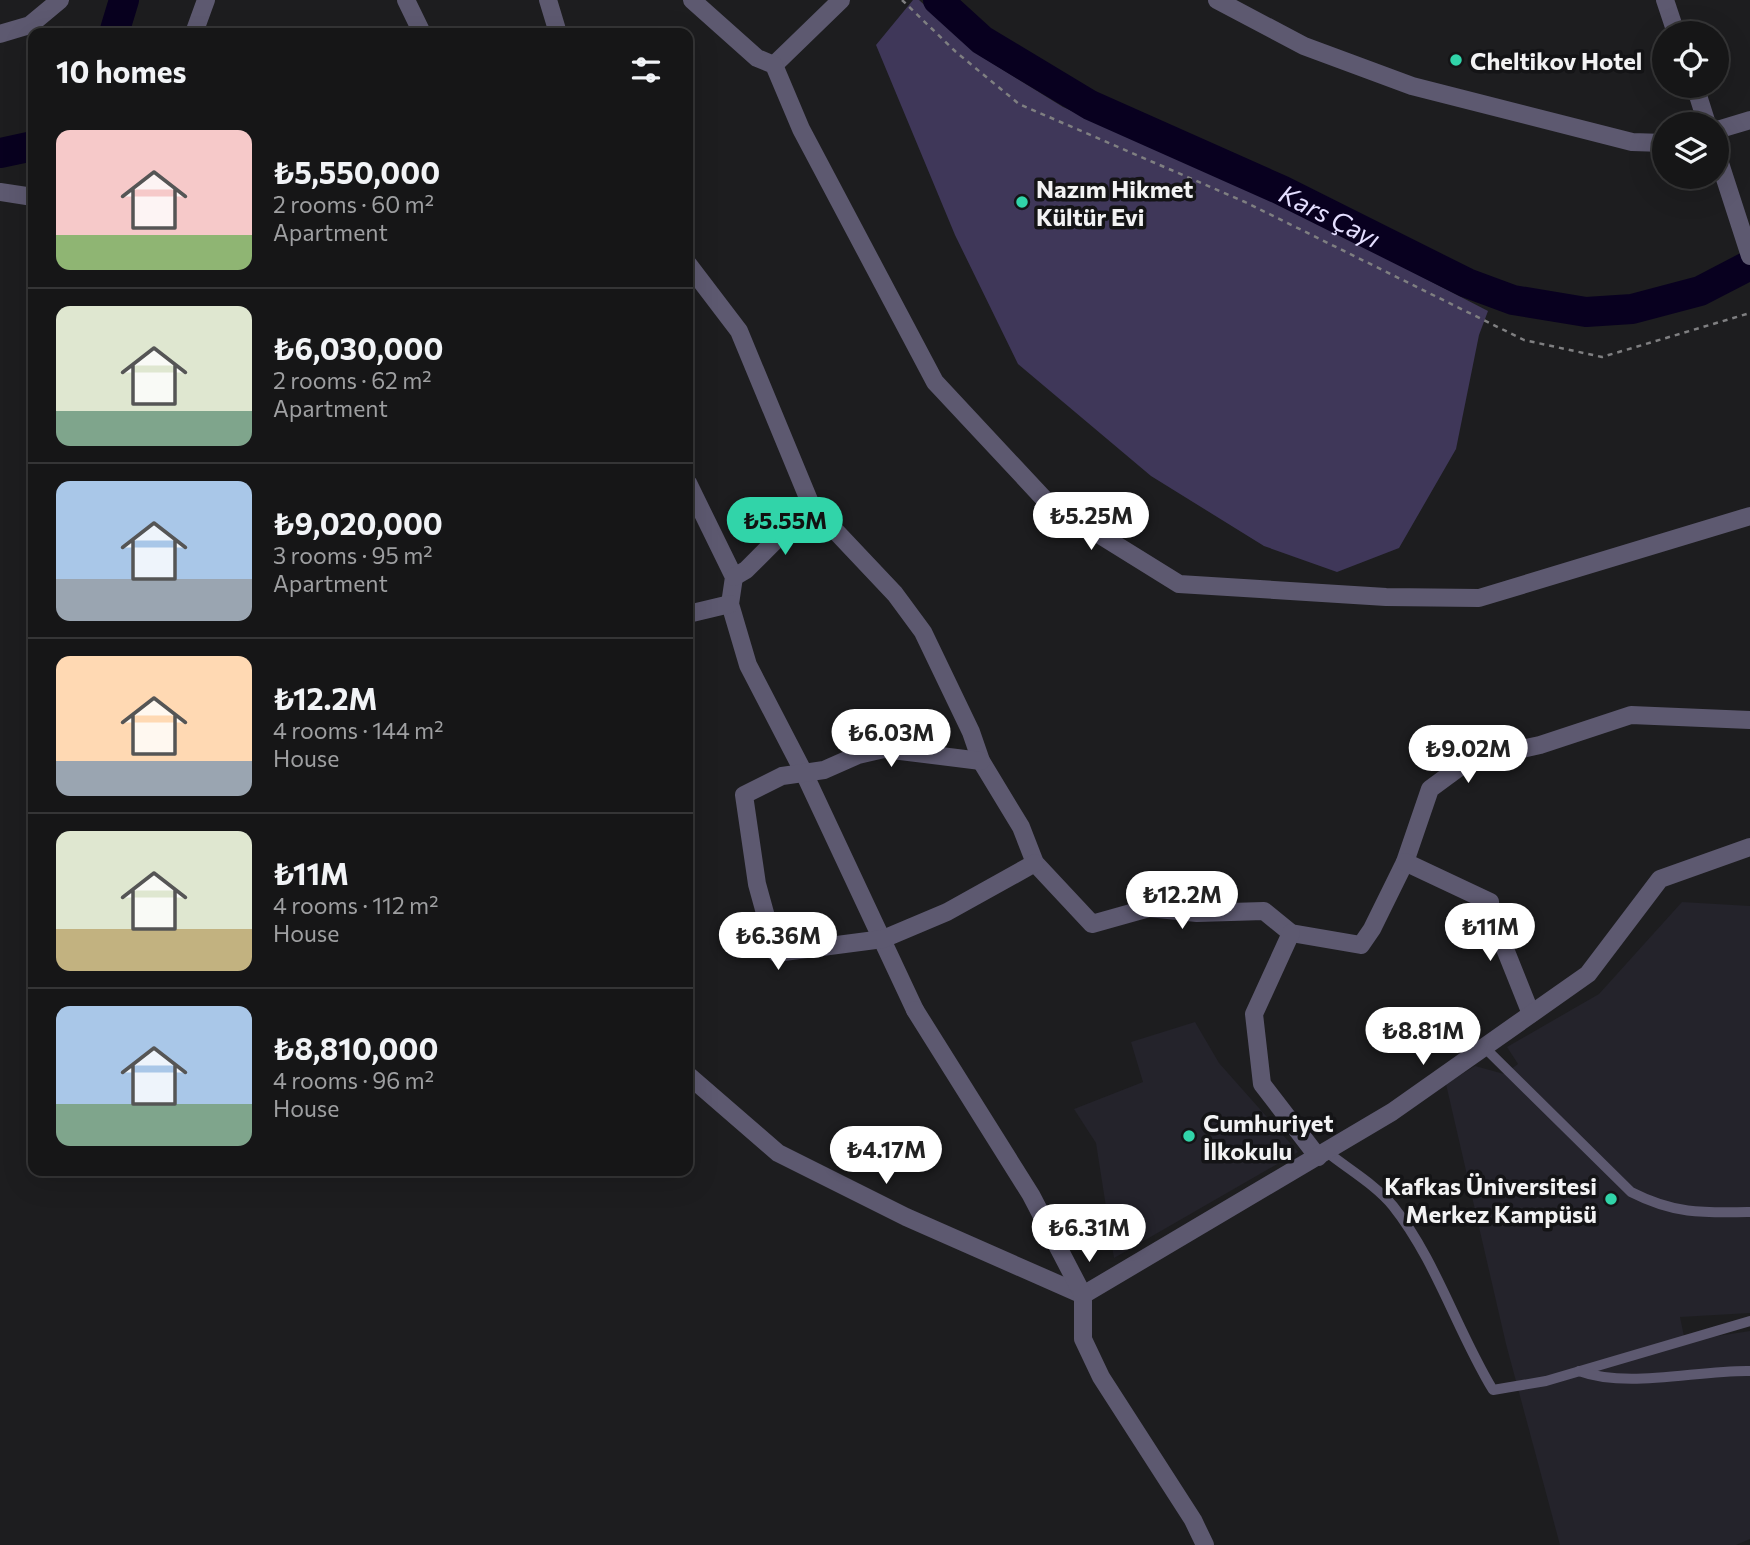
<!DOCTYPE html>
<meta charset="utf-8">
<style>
body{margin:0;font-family:Commissioner,sans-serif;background:#232324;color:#f1f3f6;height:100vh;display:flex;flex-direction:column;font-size:26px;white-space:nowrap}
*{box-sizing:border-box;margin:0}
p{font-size:23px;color:#9e9fa1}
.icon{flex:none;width:38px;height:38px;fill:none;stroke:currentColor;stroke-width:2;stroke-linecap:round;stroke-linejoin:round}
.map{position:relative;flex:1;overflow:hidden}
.drawer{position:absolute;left:28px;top:28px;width:665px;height:1148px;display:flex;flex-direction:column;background:#161617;border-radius:14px;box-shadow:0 7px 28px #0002,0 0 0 2px #353536}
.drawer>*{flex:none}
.fabs{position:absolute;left:1652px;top:21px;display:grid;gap:14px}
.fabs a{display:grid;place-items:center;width:77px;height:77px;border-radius:50%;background:#161617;box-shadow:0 7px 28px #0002,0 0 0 2px #353536;font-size:35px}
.price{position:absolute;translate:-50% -60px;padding:0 16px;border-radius:24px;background:#fff;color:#222;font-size:23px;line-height:46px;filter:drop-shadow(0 2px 4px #0008)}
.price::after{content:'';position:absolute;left:50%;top:42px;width:21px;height:16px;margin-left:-10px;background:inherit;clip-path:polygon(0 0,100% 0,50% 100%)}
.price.selected{background:#31d4a9;color:#111}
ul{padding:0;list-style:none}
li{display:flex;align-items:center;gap:21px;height:175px;padding:0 28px}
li+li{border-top:2px solid #353536}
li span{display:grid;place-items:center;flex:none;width:196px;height:140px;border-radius:14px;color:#555}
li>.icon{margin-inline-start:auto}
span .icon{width:84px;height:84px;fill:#fffc;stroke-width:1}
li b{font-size:30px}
h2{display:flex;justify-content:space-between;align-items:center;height:84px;padding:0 28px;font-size:30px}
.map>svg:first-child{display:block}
.built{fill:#24232b}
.green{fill:#3f3759}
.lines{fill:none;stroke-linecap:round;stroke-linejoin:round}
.river{stroke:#08001f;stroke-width:30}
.path{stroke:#7f7f81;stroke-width:2.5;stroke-dasharray:5 5;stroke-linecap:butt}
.service{stroke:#5d5970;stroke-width:10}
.minor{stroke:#5d5970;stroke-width:18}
.tertiary{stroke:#5d5970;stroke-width:18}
.poi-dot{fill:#31d4a9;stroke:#141416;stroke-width:2.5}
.labels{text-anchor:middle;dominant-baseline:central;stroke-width:7;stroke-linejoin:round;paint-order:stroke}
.poi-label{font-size:24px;font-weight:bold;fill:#f2f2f3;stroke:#141416;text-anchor:start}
.water-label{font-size:26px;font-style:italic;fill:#e4deff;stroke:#141416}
</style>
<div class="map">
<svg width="1750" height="1545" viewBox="0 0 1750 1545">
<rect width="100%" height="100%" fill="#1d1d1f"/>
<!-- built -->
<g class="built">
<path d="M1682 902 1750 906V1313L1680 1317 1685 1341 1750 1331V1539L1736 1545H1560L1506 1344 1446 1084 1475 1066 1504 1074 1518 1064 1507 1047 1599 994Z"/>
<path d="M1195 1022 1219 1063 1298 1152 1114 1258 1096 1143 1074 1109 1143 1082 1131 1042Z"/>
</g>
<!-- green -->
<path class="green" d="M913 0H919L979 55 1063 107 1258 192 1488 311 1479 335 1456 449 1399 548 1337 572 1264 546 1151 476 1018 364 955 235 876 45Z"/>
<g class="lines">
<!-- river -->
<g class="river">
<path id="s1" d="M938 0 982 40 1090 105 1281 190 1467 283 1513 300 1586 312 1632 309 1700 291 1750 265"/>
<path d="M114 33 124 0"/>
<path d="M0 153 33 146"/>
</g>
<!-- path -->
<path class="path" d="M902 0 956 52 1019 104 1245 202 1524 340 1602 357 1750 313"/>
<!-- service -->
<g class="service">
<path d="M1484 1047 1631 1192C1674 1214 1702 1213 1750 1212"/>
<path d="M1327 1152C1348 1169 1376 1185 1393 1206 1436 1260 1457 1331 1493 1390L1546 1381 1750 1321"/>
<path d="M1579 1371C1628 1389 1696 1370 1750 1371"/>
</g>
<!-- minor -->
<g class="minor">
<path d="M406 0 422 33"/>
<path d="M548 0 558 33"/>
<path d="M1217 0 1304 46 1412 86 1632 142 1664 143"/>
<path d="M1665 0 1676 33"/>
<path d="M0 34 30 25 60 0"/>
<path d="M774 65 841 0"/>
<path d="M1695 86 1707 124"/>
<path d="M1717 130 1750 120"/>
<path d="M1717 154 1750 256"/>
<path d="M688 264 739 331 811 505 895 594 923 632 971 732 981 761 1021 827 1035 863 1092 924 1149 908 1197 913 1264 911 1291 933 1361 945 1372 929 1405 862 1430 789 1468 761 1540 745 1631 715 1750 720"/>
<path d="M688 483 734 577 730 604 748 665 804 773 915 1010"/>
<path d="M734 577 746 570 811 505"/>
<path d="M688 614 730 604"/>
<path d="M981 761 884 749 858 755 824 770 782 776 744 795 757 884 776 953 883 939 947 912 1035 863"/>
<path d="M1405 862 1490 902 1491 914 1531 1014"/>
<path d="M1291 933 1254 1014 1262 1084 1318 1157"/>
<path d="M688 1075 778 1153 906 1217 1083 1295 1392 1112 1588 974 1660 879 1750 847"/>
</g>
<!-- tertiary -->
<g class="tertiary">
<path d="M692 0 757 58 774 65 801 129 935 382 1047 502 1179 584 1386 597 1479 598 1750 516"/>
<path d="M194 33 206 0"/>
<path d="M0 192 33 197"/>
<path d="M915 1010 1031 1195 1083 1295V1339L1101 1377 1193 1520 1205 1545"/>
</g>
</g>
<!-- markers -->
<g class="poi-dot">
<circle cx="1456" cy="60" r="7"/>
<circle cx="1022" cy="202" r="7"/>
<circle cx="1189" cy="1136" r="7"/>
<circle cx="1611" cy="1199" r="7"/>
</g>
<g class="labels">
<!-- poi labels -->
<g class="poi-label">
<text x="1470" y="60">Cheltikov Hotel</text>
<text x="1036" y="188">Nazım Hikmet<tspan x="1036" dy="28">Kültür Evi</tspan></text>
<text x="1203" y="1122">Cumhuriyet<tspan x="1203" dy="28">İlkokulu</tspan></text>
<text x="1597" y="1185" text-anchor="end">Kafkas Üniversitesi<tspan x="1597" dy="28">Merkez Kampüsü</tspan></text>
</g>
<!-- water labels -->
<g class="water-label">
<text stroke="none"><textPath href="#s1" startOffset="450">Kars Çayı</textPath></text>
</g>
</g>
</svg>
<div class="fabs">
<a><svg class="icon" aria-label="locate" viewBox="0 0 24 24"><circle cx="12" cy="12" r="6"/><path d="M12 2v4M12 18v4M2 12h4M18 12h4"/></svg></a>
<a><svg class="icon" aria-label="layers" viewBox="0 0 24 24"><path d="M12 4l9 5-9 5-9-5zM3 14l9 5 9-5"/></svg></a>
</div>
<b class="price" style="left:1091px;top:552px">₺5.25M</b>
<b class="price selected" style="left:785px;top:557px">₺5.55M</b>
<b class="price" style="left:891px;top:769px">₺6.03M</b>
<b class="price" style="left:1468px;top:785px">₺9.02M</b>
<b class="price" style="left:1182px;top:931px">₺12.2M</b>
<b class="price" style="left:1490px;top:963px">₺11M</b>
<b class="price" style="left:778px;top:972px">₺6.36M</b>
<b class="price" style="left:1423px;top:1067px">₺8.81M</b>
<b class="price" style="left:886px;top:1186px">₺4.17M</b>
<b class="price" style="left:1089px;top:1264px">₺6.31M</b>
<section class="drawer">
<h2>10 homes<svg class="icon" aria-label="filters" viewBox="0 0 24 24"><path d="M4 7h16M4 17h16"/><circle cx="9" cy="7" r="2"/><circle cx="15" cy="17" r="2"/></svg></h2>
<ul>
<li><span style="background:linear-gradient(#f6c9c9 75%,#8fb573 0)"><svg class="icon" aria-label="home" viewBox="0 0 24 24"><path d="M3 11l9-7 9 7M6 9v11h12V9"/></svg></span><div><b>₺5,550,000</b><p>2 rooms · 60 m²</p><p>Apartment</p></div></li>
<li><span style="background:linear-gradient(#dfe7d0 75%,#7fa58c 0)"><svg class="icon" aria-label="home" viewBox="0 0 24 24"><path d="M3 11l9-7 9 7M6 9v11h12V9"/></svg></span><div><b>₺6,030,000</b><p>2 rooms · 62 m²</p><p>Apartment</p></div></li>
<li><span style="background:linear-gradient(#a9c7e8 70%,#9aa5b1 0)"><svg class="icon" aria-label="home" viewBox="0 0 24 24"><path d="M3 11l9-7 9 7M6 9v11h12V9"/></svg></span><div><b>₺9,020,000</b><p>3 rooms · 95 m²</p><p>Apartment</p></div></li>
<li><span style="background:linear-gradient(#ffd9b3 75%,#9aa5b1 0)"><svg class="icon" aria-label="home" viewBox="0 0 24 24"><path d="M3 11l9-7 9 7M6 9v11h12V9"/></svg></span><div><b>₺12.2M</b><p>4 rooms · 144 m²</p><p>House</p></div></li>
<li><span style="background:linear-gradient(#dfe7d0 70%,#c2b280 0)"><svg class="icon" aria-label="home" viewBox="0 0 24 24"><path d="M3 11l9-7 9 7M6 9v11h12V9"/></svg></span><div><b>₺11M</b><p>4 rooms · 112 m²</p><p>House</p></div></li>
<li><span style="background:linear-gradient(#a9c7e8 70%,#7fa58c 0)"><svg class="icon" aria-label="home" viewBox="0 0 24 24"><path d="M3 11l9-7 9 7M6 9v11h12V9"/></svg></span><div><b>₺8,810,000</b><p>4 rooms · 96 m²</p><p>House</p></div></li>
</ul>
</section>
</div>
